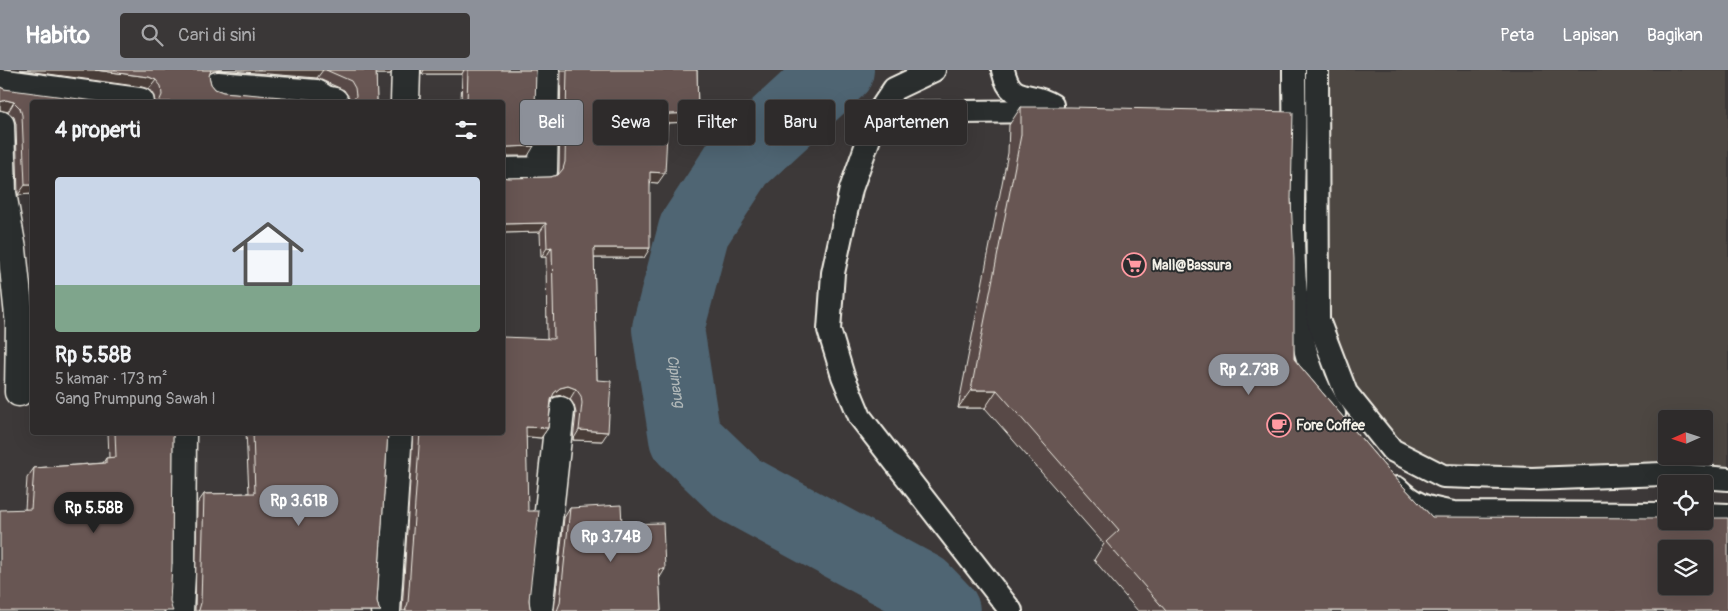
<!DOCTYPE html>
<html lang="id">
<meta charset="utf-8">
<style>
body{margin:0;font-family:Pangolin,sans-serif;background:#3a3737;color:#f1f3f6;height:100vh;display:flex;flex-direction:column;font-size:19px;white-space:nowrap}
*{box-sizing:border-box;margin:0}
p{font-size:16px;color:#a7a7a9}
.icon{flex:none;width:28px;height:28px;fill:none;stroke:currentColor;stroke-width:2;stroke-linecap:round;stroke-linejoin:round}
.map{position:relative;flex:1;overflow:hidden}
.details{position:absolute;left:30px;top:30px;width:475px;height:335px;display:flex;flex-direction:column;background:#2e2b2b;border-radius:5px;box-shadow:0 5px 20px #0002,0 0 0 1px #494747}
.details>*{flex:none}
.guide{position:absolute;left:520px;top:30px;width:475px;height:45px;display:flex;gap:10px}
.needle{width:32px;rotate:267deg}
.fabs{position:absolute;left:1658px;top:340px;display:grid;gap:10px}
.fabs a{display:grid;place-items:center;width:55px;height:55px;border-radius:5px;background:#2e2b2b;box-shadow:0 5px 20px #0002,0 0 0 1px #494747;font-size:25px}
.price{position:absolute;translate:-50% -42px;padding:0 11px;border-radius:18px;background:#8c9099;color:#fff;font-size:16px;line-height:32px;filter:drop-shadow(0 1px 2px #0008)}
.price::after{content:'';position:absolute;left:50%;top:30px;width:15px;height:11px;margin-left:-8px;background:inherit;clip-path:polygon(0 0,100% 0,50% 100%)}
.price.selected{background:#222;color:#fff}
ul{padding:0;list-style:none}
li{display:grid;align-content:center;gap:10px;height:265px;padding:0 25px}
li+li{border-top:1px solid #494747}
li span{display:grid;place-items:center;height:155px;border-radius:5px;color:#555}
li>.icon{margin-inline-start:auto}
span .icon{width:90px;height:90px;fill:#fffc;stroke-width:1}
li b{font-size:21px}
h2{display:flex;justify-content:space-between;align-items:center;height:60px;padding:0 25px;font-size:21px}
.pill{padding:0 18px;border-radius:5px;background:#2e2b2b;box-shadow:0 5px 20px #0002,0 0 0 1px #494747;font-size:18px;line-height:45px}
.pill.selected{background:#8c9099;color:#fff}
header{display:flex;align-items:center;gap:30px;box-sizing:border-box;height:70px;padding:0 25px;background:#8c9099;color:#fff}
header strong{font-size:24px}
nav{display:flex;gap:28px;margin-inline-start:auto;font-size:18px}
.search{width:350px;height:45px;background:#3a3737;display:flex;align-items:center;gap:12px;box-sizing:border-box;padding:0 18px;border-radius:5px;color:#a7a7a9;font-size:19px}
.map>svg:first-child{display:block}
.built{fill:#4d4643;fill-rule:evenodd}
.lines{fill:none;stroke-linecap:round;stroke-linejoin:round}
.river{stroke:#4f6573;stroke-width:72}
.lane-casing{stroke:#f4f1e8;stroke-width:26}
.street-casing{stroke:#f4f1e8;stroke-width:31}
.lane{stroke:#2a2d2e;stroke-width:22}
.street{stroke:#2a2d2e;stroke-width:28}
.wall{fill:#594a47;stroke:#f4f1e8}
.shaded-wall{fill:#493c39;stroke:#f4f1e8}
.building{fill:#685652;stroke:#f4f1e8;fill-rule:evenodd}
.labels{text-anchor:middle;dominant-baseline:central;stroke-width:4;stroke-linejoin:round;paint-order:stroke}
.poi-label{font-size:14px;font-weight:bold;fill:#f4f1e8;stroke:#2a2d2e;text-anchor:start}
.water-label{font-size:15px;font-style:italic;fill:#b2b9b9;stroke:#2a2d2e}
</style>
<header>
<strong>Habito</strong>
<div class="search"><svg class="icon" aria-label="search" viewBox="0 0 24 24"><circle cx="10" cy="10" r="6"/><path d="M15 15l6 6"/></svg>Cari di sini</div>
<nav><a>Peta</a><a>Lapisan</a><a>Bagikan</a></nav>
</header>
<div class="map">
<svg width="1728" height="541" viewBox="0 0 1728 541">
<rect width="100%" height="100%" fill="#3d3939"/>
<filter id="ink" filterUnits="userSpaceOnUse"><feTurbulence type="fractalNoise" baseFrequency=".02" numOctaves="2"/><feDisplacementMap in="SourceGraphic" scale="10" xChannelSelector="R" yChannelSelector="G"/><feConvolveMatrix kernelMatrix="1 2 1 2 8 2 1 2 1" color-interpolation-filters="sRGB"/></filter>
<g filter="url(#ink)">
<!-- built -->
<path class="built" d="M1317 0H1728V409L1443 406 1392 380 1346 323 1318 250ZM1666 349H1704V386H1666Z"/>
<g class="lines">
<!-- river -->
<path class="river" id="s1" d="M838 0 739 91 694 160 668 259 685 368 738 419 923 519 944 541"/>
<!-- lane casing -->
<g class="lane-casing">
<g id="lane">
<path d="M934 0 894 19 878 43 851 119 833 203 829 260 843 306 860 347 1011 541"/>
<path d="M1003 0C1011 35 1029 20 1052 35"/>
<path d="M1294 0C1294 25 1295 51 1294 76 1293 155 1285 279 1334 344"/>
<path d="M1317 0 1318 250 1346 323 1392 380 1443 406 1532 409 1663 404 1728 409"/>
<path d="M878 43 1049 41"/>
<path d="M1397 418C1416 437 1429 438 1454 443L1666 444"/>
<path d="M1704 444 1728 445"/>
</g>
</g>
<!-- street casing -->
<g class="street-casing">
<g id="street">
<path d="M0 13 140 32"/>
<path d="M218 16 316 24 325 30 334 32"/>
<path d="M405 32 406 0"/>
<path d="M0 55 2 123 12 179 20 255 19 322"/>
<path d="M502 102 543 101 545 0"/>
<path d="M179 541 181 504 182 362"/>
<path d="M386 541 398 362"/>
<path d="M538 541 560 341"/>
</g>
</g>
<!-- lane -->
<use href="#lane" class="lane"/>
<!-- street -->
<use href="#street" class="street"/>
</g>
<!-- wall -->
<g class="wall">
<path d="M20 0H393L390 4H376L377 32H349V27L344 20 317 8 219 0 212 2 210 3 209 6 211 14 215 19 223 22 322 32H155L154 26 149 19 142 17Z"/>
<path d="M421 0H536L528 86 502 32H461L462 4H422Z"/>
<path d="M561 0H697L698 43 691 52 668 53 658 113 650 112 644 188H594L597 310 602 371 573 370 576 343 574 335 570 329 561 325 553 327 552 328 548 358 541 368 526 367 529 530 530 538 533 541H402L413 362H502L547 269 546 187H541L540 162 502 163V107L509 108 550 107 558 105 559 101Z"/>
<path d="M0 17 32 32V124L18 125 16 54 14 47 8 42 0 40Z"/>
<path d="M1021 37 1291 129 1294 289 1387 399 1432 447 1728 541H1138L1094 490 1104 474 985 338H958L1008 83 1009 55Z"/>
<path d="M108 362H173L172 494 25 439 27 408 34 398 103 393 106 388H109Z"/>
<path d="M246 362H388L377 531 379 539 381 541H195L197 434 204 424 249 423Z"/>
<path d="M570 438 622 454 665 499 659 507 661 541H554L564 448Z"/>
</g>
<!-- shaded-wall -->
<g class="shaded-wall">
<path d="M20 0H95L149 7 156 10 149 19 142 17Z"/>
<path d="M210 0H323L317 8 219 0 212 2 205 7Z"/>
<path d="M372 0H393L390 4H370Z"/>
<path d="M424 0H464L462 4H422Z"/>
<path d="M6 30 14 32 8 42 0 40V32Z"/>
<path d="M698 43 691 52 662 53 668 44Z"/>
<path d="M534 76 528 86H502V79L508 77Z"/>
<path d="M650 102 665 103 658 113 643 112Z"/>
<path d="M25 115H32V124L18 125Z"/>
<path d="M546 153 540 162 502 163V154Z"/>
<path d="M552 177 546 187H541L547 178Z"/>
<path d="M594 178H650L644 188H587Z"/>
<path d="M568 316 576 319 570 329 561 325 553 327 547 332 554 323 560 318Z"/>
<path d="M971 320H997L985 338H958Z"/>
<path d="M526 357 548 358 541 368 519 366Z"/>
<path d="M579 360 608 362 602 371 573 370Z"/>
<path d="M659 499H665L659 509Z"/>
</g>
<!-- building -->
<g class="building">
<path d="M95 0H211L209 6 211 14 215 19 223 22 317 30 322 32H159L162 25 161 16 156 10 149 7Z"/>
<path d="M326 0H376L377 32H352L356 26 355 18 351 11Z"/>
<path d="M468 0H536L534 76 508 77 502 79V32H467Z"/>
<path d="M567 0H697L698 43 668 44 665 103 650 102V178H594L597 310 611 311 608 362 579 360 582 333 581 326 576 319 568 316 560 318 554 323 551 330 548 358 526 357 528 441H539L529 530 530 538 533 541H405L408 533 420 362H502V267L554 269 552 177 547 178 546 153 502 154V107L509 108 550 107 558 105 563 99 565 92Z"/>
<path d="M0 17 4 19 102 32H32V115H25L22 45 20 38 14 32 6 30 0 32Z"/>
<path d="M1021 37H1070L1293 42 1291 129 1294 189V289L1387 399 1432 447 1666 448V451H1704V448H1728V541H1166L1106 472 1119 460 997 320H971L1021 65ZM1666 479H1704V516H1666Z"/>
<path d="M115 362H173L172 494 170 531 172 539 173 541H0V440L31 439 34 398 106 393V388L116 387Z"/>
<path d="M253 362H388L377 531 379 539 381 541H198L199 540 201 533 204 424 255 423Z"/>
<path d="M621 435 622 454 663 453 665 499H659L661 541H557L560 533 570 438Z"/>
</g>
</g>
<!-- icons -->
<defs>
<g id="supermarket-ring" transform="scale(1.25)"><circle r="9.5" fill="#2a2d2e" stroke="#ff9aa2" stroke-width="1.5"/><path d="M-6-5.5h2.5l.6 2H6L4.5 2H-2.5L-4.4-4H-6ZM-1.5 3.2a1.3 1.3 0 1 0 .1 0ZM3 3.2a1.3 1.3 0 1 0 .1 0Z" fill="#ff9aa2"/></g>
<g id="cafe-ring" transform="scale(1.25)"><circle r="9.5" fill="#2a2d2e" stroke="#ff9aa2" stroke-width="1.5"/><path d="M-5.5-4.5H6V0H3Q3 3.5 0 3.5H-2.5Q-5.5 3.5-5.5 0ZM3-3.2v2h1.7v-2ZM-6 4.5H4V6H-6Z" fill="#ff9aa2"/></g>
</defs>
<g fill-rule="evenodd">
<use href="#supermarket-ring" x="1134" y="195"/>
<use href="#cafe-ring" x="1279" y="355"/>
</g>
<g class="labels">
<!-- poi labels -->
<g class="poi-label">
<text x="1152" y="195">Mall@Bassura</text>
<text x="1296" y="355">Fore Coffee</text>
</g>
<!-- water labels -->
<g class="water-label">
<text stroke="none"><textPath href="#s1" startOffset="372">Cipinang</textPath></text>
</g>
</g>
</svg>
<div class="fabs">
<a><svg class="needle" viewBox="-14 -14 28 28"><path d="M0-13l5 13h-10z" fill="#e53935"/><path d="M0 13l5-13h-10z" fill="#a7a7a9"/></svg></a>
<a><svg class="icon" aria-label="locate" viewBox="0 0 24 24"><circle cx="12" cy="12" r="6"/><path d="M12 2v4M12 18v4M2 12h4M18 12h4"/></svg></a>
<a><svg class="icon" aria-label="layers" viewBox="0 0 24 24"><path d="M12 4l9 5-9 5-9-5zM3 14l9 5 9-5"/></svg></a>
</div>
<b class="price" style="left:1249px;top:326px">Rp 2.73B</b>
<b class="price" style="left:299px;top:457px">Rp 3.61B</b>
<b class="price selected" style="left:94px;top:464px">Rp 5.58B</b>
<b class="price" style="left:611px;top:493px">Rp 3.74B</b>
<div class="guide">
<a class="pill selected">Beli</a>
<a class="pill">Sewa</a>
<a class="pill">Filter</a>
<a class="pill">Baru</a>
<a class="pill">Apartemen</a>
</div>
<section class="details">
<h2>4 properti<svg class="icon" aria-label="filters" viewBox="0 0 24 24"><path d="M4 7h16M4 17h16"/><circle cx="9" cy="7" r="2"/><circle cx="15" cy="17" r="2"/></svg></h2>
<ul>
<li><span style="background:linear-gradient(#c9d6e8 70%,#7fa58c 0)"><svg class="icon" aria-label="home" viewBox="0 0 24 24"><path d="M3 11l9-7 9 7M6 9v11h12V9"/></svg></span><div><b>Rp 5.58B</b><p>5 kamar · 173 m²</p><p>Gang Prumpung Sawah I</p></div></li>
</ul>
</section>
</div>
